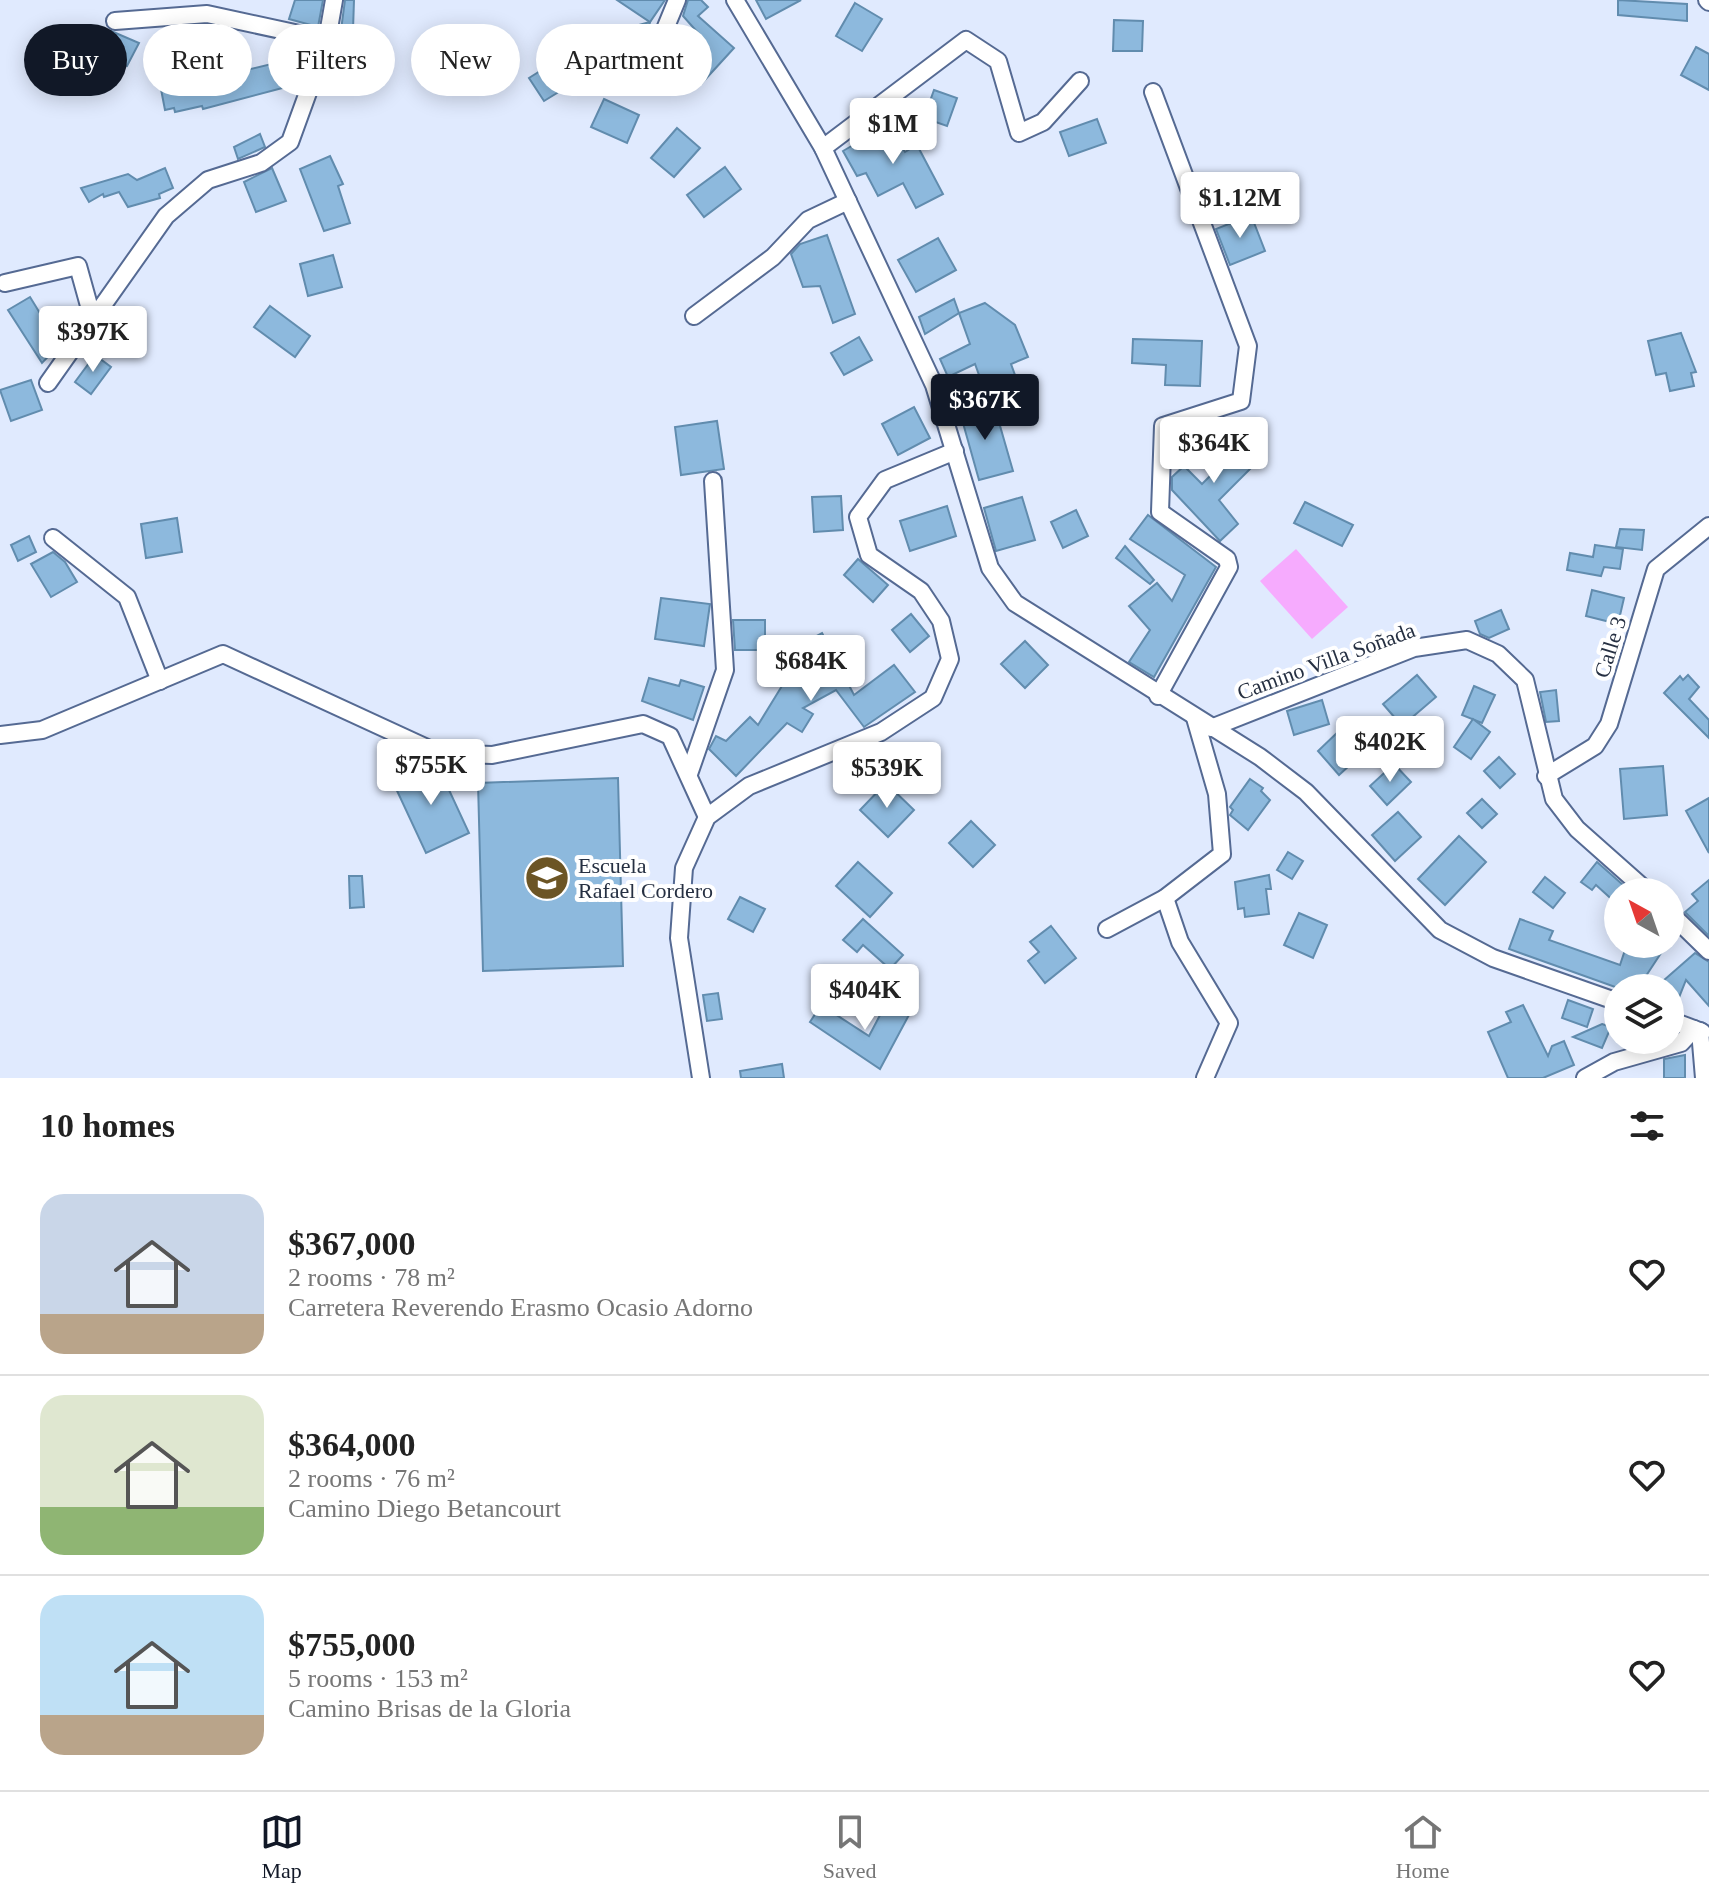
<!DOCTYPE html>
<meta charset="utf-8">
<style>
body{margin:0;font-family:"Times New Roman",serif;background:#f6f6f6;color:#222;height:100vh;display:flex;flex-direction:column;font-size:30px;white-space:nowrap}
*{box-sizing:border-box;margin:0}
p{font-size:26px;color:#767676}
.icon{flex:none;width:44px;height:44px;fill:none;stroke:currentColor;stroke-width:2;stroke-linecap:round;stroke-linejoin:round}
.map{position:relative;height:1078px;overflow:hidden}
.drawer{display:flex;flex-direction:column;background:#fff;flex:1}
.drawer>*{flex:none}
.guide{position:absolute;left:24px;top:24px;width:800px;height:72px;display:flex;gap:16px}
.needle{width:52px;rotate:320deg}
.controls{position:absolute;left:1604px;top:878px;display:grid;gap:16px}
.controls a{display:grid;place-items:center;width:80px;height:80px;border-radius:50%;background:#fff;box-shadow:0 4px 20px #0003;font-size:40px}
.price{position:absolute;translate:-50% -68px;padding:0 18px;border-radius:8px;background:#fff;color:#222;font-size:26px;line-height:52px;filter:drop-shadow(0 2px 4px #0008)}
.price::after{content:'';position:absolute;left:50%;top:48px;width:24px;height:18px;margin-left:-12px;background:inherit;clip-path:polygon(0 0,100% 0,50% 100%)}
.price.selected{background:#111827;color:#fff}
ul{padding:0;list-style:none}
li{display:flex;align-items:center;gap:24px;height:200px;padding:0 40px}
li+li{border-top:2px solid #e0e0e0}
li span{display:grid;place-items:center;flex:none;width:224px;height:160px;border-radius:24px;color:#555}
li>.icon{margin-inline-start:auto}
span .icon{width:96px;height:96px;fill:#fffc;stroke-width:1}
li b{font-size:34px}
h2{display:flex;justify-content:space-between;align-items:center;height:96px;padding:0 40px;font-size:34px}
.tag{padding:0 28px;border-radius:36px;background:#fff;box-shadow:0 4px 20px #0003;font-size:28px;line-height:72px}
.tag.selected{background:#111827;color:#fff}
.tab-bar{display:flex;justify-content:space-around;align-items:center;height:112px;border-top:2px solid #e0e0e0;background:#fff;font-size:22px;color:#767676}
.tab-bar a{display:grid;justify-items:center;gap:4px}
.tab-bar .selected{color:#111827}
.map>svg:first-child{display:block}
.green{fill:#f6abfe}
.building{fill:#8db9dd;stroke:#618cae;stroke-width:2}
.lines{fill:none;stroke-linecap:round;stroke-linejoin:round}
.minor-casing{stroke:#556a93;stroke-width:20}
.minor{stroke:#fff;stroke-width:16}
.labels{text-anchor:middle;dominant-baseline:central;stroke-width:8;stroke-linejoin:round;paint-order:stroke}
.street-label{font-size:22px;fill:#263042;stroke:#fff}
.poi-label{font-size:22px;fill:#263042;stroke:#fff;text-anchor:start}
</style>
<div class="map">
<svg width="1709" height="1078" viewBox="0 0 1709 1078">
<rect width="100%" height="100%" fill="#e0eafe"/>
<!-- green -->
<path class="green" d="M1296 549 1348 607 1312 639 1260 581Z"/>
<!-- building -->
<g class="building">
<path d="M295 0H323L318 27 289 19Z"/>
<path d="M345 0H354L353 30H341Z"/>
<path d="M617 0H665L650 22Z"/>
<path d="M688 0H701L708 7 698 16 734 48 702 83 677 60 700 35 683 16Z"/>
<path d="M756 0H801L766 19Z"/>
<path d="M1618 0 1687 4V21L1618 15Z"/>
<path d="M855 3 882 19 862 51 836 36Z"/>
<path d="M1114 20 1143 21 1142 51H1113Z"/>
<path d="M650 22 638 67 619 66 621 62 613 66 624 29Z"/>
<path d="M175 29H196L197 57 175 58Z"/>
<path d="M111 31 139 43 127 66 116 61 112 69 82 53 70 60 68 58 32 72 29 65 41 58 34 41 54 46 56 49 82 33 97 58Z"/>
<path d="M596 32 613 66 581 82 580 79 544 101 529 78 567 54 564 49Z"/>
<path d="M1696 47 1709 54V90L1681 75Z"/>
<path d="M280 49 290 86 203 109 202 106 175 112 174 108 165 110 160 84 178 80 180 86 276 63Z"/>
<path d="M934 90 957 98 947 126 924 118Z"/>
<path d="M604 99 639 115 627 143 591 127Z"/>
<path d="M1097 119 1106 143 1069 156 1060 132Z"/>
<path d="M889 124 905 152 917 145 943 194 916 208 903 183 878 196 866 173 857 176 843 151Z"/>
<path d="M677 128 700 148 674 177 651 158Z"/>
<path d="M260 134 265 147 238 159 234 147Z"/>
<path d="M330 156 343 184 338 186 350 223 324 231 300 169Z"/>
<path d="M725 167 741 189 704 217 687 195Z"/>
<path d="M165 168 173 188 159 194 160 198 128 207 119 192 104 197 103 194 89 202 81 188 128 174 137 180Z"/>
<path d="M272 168 286 201 256 212 244 182Z"/>
<path d="M1251 215 1265 251 1230 265 1216 229Z"/>
<path d="M827 235 855 314 833 323 820 286 803 287 791 254 800 244Z"/>
<path d="M938 238 956 270 916 292 898 260Z"/>
<path d="M333 255 342 287 308 296 300 264Z"/>
<path d="M30 297 49 328 53 324 66 338 42 363 8 310Z"/>
<path d="M954 299 959 313 925 334 919 317Z"/>
<path d="M985 303 1015 325 1028 357 1011 364 1023 397 992 411 975 364 948 377 940 359 970 344 959 313Z"/>
<path d="M270 306 310 336 295 357 254 327Z"/>
<path d="M110 314 130 315 128 340 108 339Z"/>
<path d="M1681 333 1696 372 1691 373 1694 386 1670 391 1666 373 1656 375 1648 341Z"/>
<path d="M859 337 872 360 844 375 831 353Z"/>
<path d="M1133 339 1202 341 1200 386 1165 385 1166 365 1132 363Z"/>
<path d="M95 355 111 367 91 394 75 382Z"/>
<path d="M31 380 42 410 11 421 0 390Z"/>
<path d="M959 406 996 412 1013 471 979 480 963 423 957 421Z"/>
<path d="M914 407 930 438 898 455 882 424Z"/>
<path d="M717 421 724 469 681 475 675 427Z"/>
<path d="M1221 430 1255 464 1219 500 1238 524 1220 541 1172 490V477L1184 466 1202 484 1220 466 1202 448Z"/>
<path d="M841 496 843 530 814 532 812 497Z"/>
<path d="M1022 497 1035 540 996 551 984 508Z"/>
<path d="M1305 502 1353 525 1342 546 1294 523Z"/>
<path d="M947 506 956 536 910 551 900 521Z"/>
<path d="M1076 510 1088 536 1063 548 1051 522Z"/>
<path d="M1148 515 1216 567 1154 677 1129 662 1150 630 1129 606 1157 583 1172 601 1185 575 1130 539Z"/>
<path d="M177 518 182 552 146 558 141 524Z"/>
<path d="M1620 529 1644 530 1642 550 1616 547Z"/>
<path d="M29 536 36 552 18 561 11 545Z"/>
<path d="M1595 545 1623 549 1620 569 1604 567 1601 576 1567 570 1570 553 1593 557Z"/>
<path d="M1125 546 1154 580 1150 584 1116 558Z"/>
<path d="M53 552 65 562 77 582 51 597 31 564Z"/>
<path d="M858 559 888 585 873 602 844 575Z"/>
<path d="M1592 590 1624 598 1618 624 1586 616Z"/>
<path d="M661 598 710 604 704 646 655 639Z"/>
<path d="M1501 610 1509 629 1489 638 1480 634 1475 621Z"/>
<path d="M911 614 929 636 910 652 892 630Z"/>
<path d="M733 620H765V650H735Z"/>
<path d="M822 633 854 695 894 665 915 692 864 727 836 690 803 708 813 714 802 732 787 723 736 776 709 749 716 736 726 741 750 717 758 725 785 681 793 685 804 667 794 648Z"/>
<path d="M1025 641 1048 665 1025 688 1001 664Z"/>
<path d="M1417 675 1436 697 1402 726 1383 704Z"/>
<path d="M1688 675 1699 687 1689 699 1709 720V738L1664 693 1680 676 1683 680Z"/>
<path d="M649 678 679 686 681 680 704 687 693 720 642 701Z"/>
<path d="M1474 686 1495 695 1482 723 1462 715Z"/>
<path d="M1556 690 1559 721 1546 722 1540 692Z"/>
<path d="M1322 700 1329 724 1294 735 1287 711Z"/>
<path d="M1473 719 1490 732 1471 759 1454 747Z"/>
<path d="M1340 730 1362 754 1339 775 1318 751Z"/>
<path d="M1499 757 1515 774 1500 788 1484 771Z"/>
<path d="M431 762 437 764 469 833 426 853 392 780Z"/>
<path d="M1394 764 1411 782 1387 805 1370 786Z"/>
<path d="M1663 766 1667 815 1624 819 1620 769Z"/>
<path d="M618 778 623 966 483 971 478 783Z"/>
<path d="M1250 779 1263 788 1261 791 1270 800 1248 830 1230 815 1233 810 1230 807Z"/>
<path d="M886 783 914 810 888 837 860 810Z"/>
<path d="M1709 798V853L1686 811Z"/>
<path d="M1482 799 1497 814 1482 828 1467 813Z"/>
<path d="M1398 812 1421 837 1395 861 1372 835Z"/>
<path d="M971 821 995 845 973 867 949 843Z"/>
<path d="M1459 836 1486 862 1445 905 1418 879Z"/>
<path d="M1288 852 1303 861 1292 879 1277 870Z"/>
<path d="M858 862 892 893 870 917 836 886Z"/>
<path d="M1597 862 1631 892H1618V905L1596 885 1592 890 1581 882Z"/>
<path d="M1269 875 1271 889H1266L1269 914 1245 917 1244 908 1238 909 1235 882Z"/>
<path d="M349 876H362L364 907 350 908Z"/>
<path d="M1545 877 1565 893 1553 908 1533 892Z"/>
<path d="M1709 880V936L1685 912 1698 901 1692 894Z"/>
<path d="M740 897 765 909 753 932 728 919Z"/>
<path d="M1299 913 1327 925 1313 958 1284 945Z"/>
<path d="M863 919 903 955 890 969 863 945 857 952 843 940Z"/>
<path d="M1520 919 1553 931 1549 940 1620 965 1627 944H1667L1638 988H1618L1509 949Z"/>
<path d="M1051 926 1076 958 1045 983 1028 961 1039 952 1030 942Z"/>
<path d="M1695 953 1709 962V1006L1686 980 1674 1010 1670 1009V988H1655Z"/>
<path d="M718 993 722 1019 707 1021 703 995Z"/>
<path d="M888 1000 910 1013 880 1069 810 1022 821 1005 869 1036Z"/>
<path d="M1568 1000 1593 1009 1587 1027 1562 1018Z"/>
<path d="M1523 1005 1548 1056 1552 1046 1564 1041 1574 1065 1543 1078H1508L1488 1032 1511 1022 1506 1012Z"/>
<path d="M1602 1024 1611 1027 1602 1048 1573 1037Z"/>
<path d="M1685 1055V1078H1664V1059Z"/>
<path d="M782 1064 784 1078H741L740 1071Z"/>
</g>
<g class="lines">
<!-- minor casing -->
<g class="minor-casing">
<g id="minor">
<path d="M735 0 823 148 934 385 990 568 1015 603 1260 757 1306 792 1440 930 1493 958 1618 1002"/>
<path d="M1707 0 1709 2"/>
<path d="M115 21 207 14 327 40"/>
<path d="M649 68 677 0"/>
<path d="M1153 92 1248 346 1241 401 1163 426 1160 512 1227 559 1229 567 1158 696"/>
<path d="M823 148 966 40 998 61 1019 133 1043 122 1080 81"/>
<path d="M5 283 78 266 93 320"/>
<path d="M694 316 773 257 808 220 848 201"/>
<path d="M48 383 166 216 208 180 261 163 290 142 327 40 334 0"/>
<path d="M53 538 127 597 160 681"/>
<path d="M1211 728 1414 648 1467 640 1498 654 1525 680 1554 799 1577 829 1648 892"/>
<path d="M0 735 42 730 223 654 438 753 492 755 643 724 670 736 707 817"/>
<path d="M689 774 725 670 713 481"/>
<path d="M1546 776 1595 746 1609 724 1656 569 1709 526"/>
<path d="M1165 898 1180 942 1229 1023 1205 1078"/>
<path d="M1670 913 1709 951"/>
<path d="M1107 929 1165 898 1222 854 1217 794 1195 718"/>
<path d="M1670 1020 1702 1032"/>
<path d="M1700 1031 1704 1078"/>
<path d="M701 1078 679 938 684 868 707 817 749 786 881 732 933 698 950 659 941 621 921 591 869 555 858 517 885 480 955 451"/>
<path d="M1585 1078 1614 1062 1681 1043 1694 1029"/>
</g>
</g>
<!-- minor -->
<use href="#minor" class="minor"/>
</g>
<!-- icons -->
<defs>
<g id="school-disc" transform="scale(2.3)"><circle r="9.5" fill="#6c5525" stroke="#fff"/><path d="M0-5L7-2L0 1L-7-2ZM-4 1L0 2.5L4 1V4Q0 6-4 4Z" fill="#fff"/></g>
</defs>
<g fill-rule="evenodd">
<use href="#school-disc" x="547" y="878"/>
</g>
<g class="labels">
<!-- street labels -->
<g class="street-label">
<text transform="translate(1610 647) rotate(-73)">Calle 3</text>
<text transform="translate(1326 661) rotate(-20)">Camino Villa Soñada</text>
</g>
<!-- poi labels -->
<g class="poi-label">
<text x="578" y="865">Escuela<tspan x="578" dy="25">Rafael Cordero</tspan></text>
</g>
</g>
</svg>
<div class="controls">
<a><svg class="needle" viewBox="-14 -14 28 28"><path d="M0-13l5 13h-10z" fill="#e53935"/><path d="M0 13l5-13h-10z" fill="#767676"/></svg></a>
<a><svg class="icon" aria-label="layers" viewBox="0 0 24 24"><path d="M12 4l9 5-9 5-9-5zM3 14l9 5 9-5"/></svg></a>
</div>
<b class="price" style="left:893px;top:166px">$1M</b>
<b class="price" style="left:1240px;top:240px">$1.12M</b>
<b class="price" style="left:93px;top:374px">$397K</b>
<b class="price selected" style="left:985px;top:442px">$367K</b>
<b class="price" style="left:1214px;top:485px">$364K</b>
<b class="price" style="left:811px;top:703px">$684K</b>
<b class="price" style="left:1390px;top:784px">$402K</b>
<b class="price" style="left:431px;top:807px">$755K</b>
<b class="price" style="left:887px;top:810px">$539K</b>
<b class="price" style="left:865px;top:1032px">$404K</b>
<div class="guide">
<a class="tag selected">Buy</a>
<a class="tag">Rent</a>
<a class="tag">Filters</a>
<a class="tag">New</a>
<a class="tag">Apartment</a>
</div>
</div>
<section class="drawer">
<h2>10 homes<svg class="icon" aria-label="filters" viewBox="0 0 24 24"><path d="M4 7h16M4 17h16"/><circle cx="9" cy="7" r="2"/><circle cx="15" cy="17" r="2"/></svg></h2>
<ul>
<li><span style="background:linear-gradient(#c9d6e8 75%,#b9a48a 0)"><svg class="icon" aria-label="home" viewBox="0 0 24 24"><path d="M3 11l9-7 9 7M6 9v11h12V9"/></svg></span><div><b>$367,000</b><p>2 rooms · 78 m²</p><p>Carretera Reverendo Erasmo Ocasio Adorno</p></div><svg class="icon" aria-label="heart" viewBox="0 0 24 24"><path d="M12 20l-8-8c-3-5 5-10 8-4 3-6 11-1 8 4z"/></svg></li>
<li><span style="background:linear-gradient(#dfe7d0 70%,#8fb573 0)"><svg class="icon" aria-label="home" viewBox="0 0 24 24"><path d="M3 11l9-7 9 7M6 9v11h12V9"/></svg></span><div><b>$364,000</b><p>2 rooms · 76 m²</p><p>Camino Diego Betancourt</p></div><svg class="icon" aria-label="heart" viewBox="0 0 24 24"><path d="M12 20l-8-8c-3-5 5-10 8-4 3-6 11-1 8 4z"/></svg></li>
<li><span style="background:linear-gradient(#bfe0f5 75%,#b9a48a 0)"><svg class="icon" aria-label="home" viewBox="0 0 24 24"><path d="M3 11l9-7 9 7M6 9v11h12V9"/></svg></span><div><b>$755,000</b><p>5 rooms · 153 m²</p><p>Camino Brisas de la Gloria</p></div><svg class="icon" aria-label="heart" viewBox="0 0 24 24"><path d="M12 20l-8-8c-3-5 5-10 8-4 3-6 11-1 8 4z"/></svg></li>
</ul>
</section>
<nav class="tab-bar">
<a class="selected"><svg class="icon" aria-label="map" viewBox="0 0 24 24"><path d="M3 6l6-2 6 2 6-2v14l-6 2-6-2-6 2zM9 4v14M15 6v14"/></svg>Map</a>
<a><svg class="icon" aria-label="saved" viewBox="0 0 24 24"><path d="M7 4h10v16l-5-4-5 4z"/></svg>Saved</a>
<a><svg class="icon" aria-label="home" viewBox="0 0 24 24"><path d="M3 11l9-7 9 7M6 9v11h12V9"/></svg>Home</a>
</nav>
